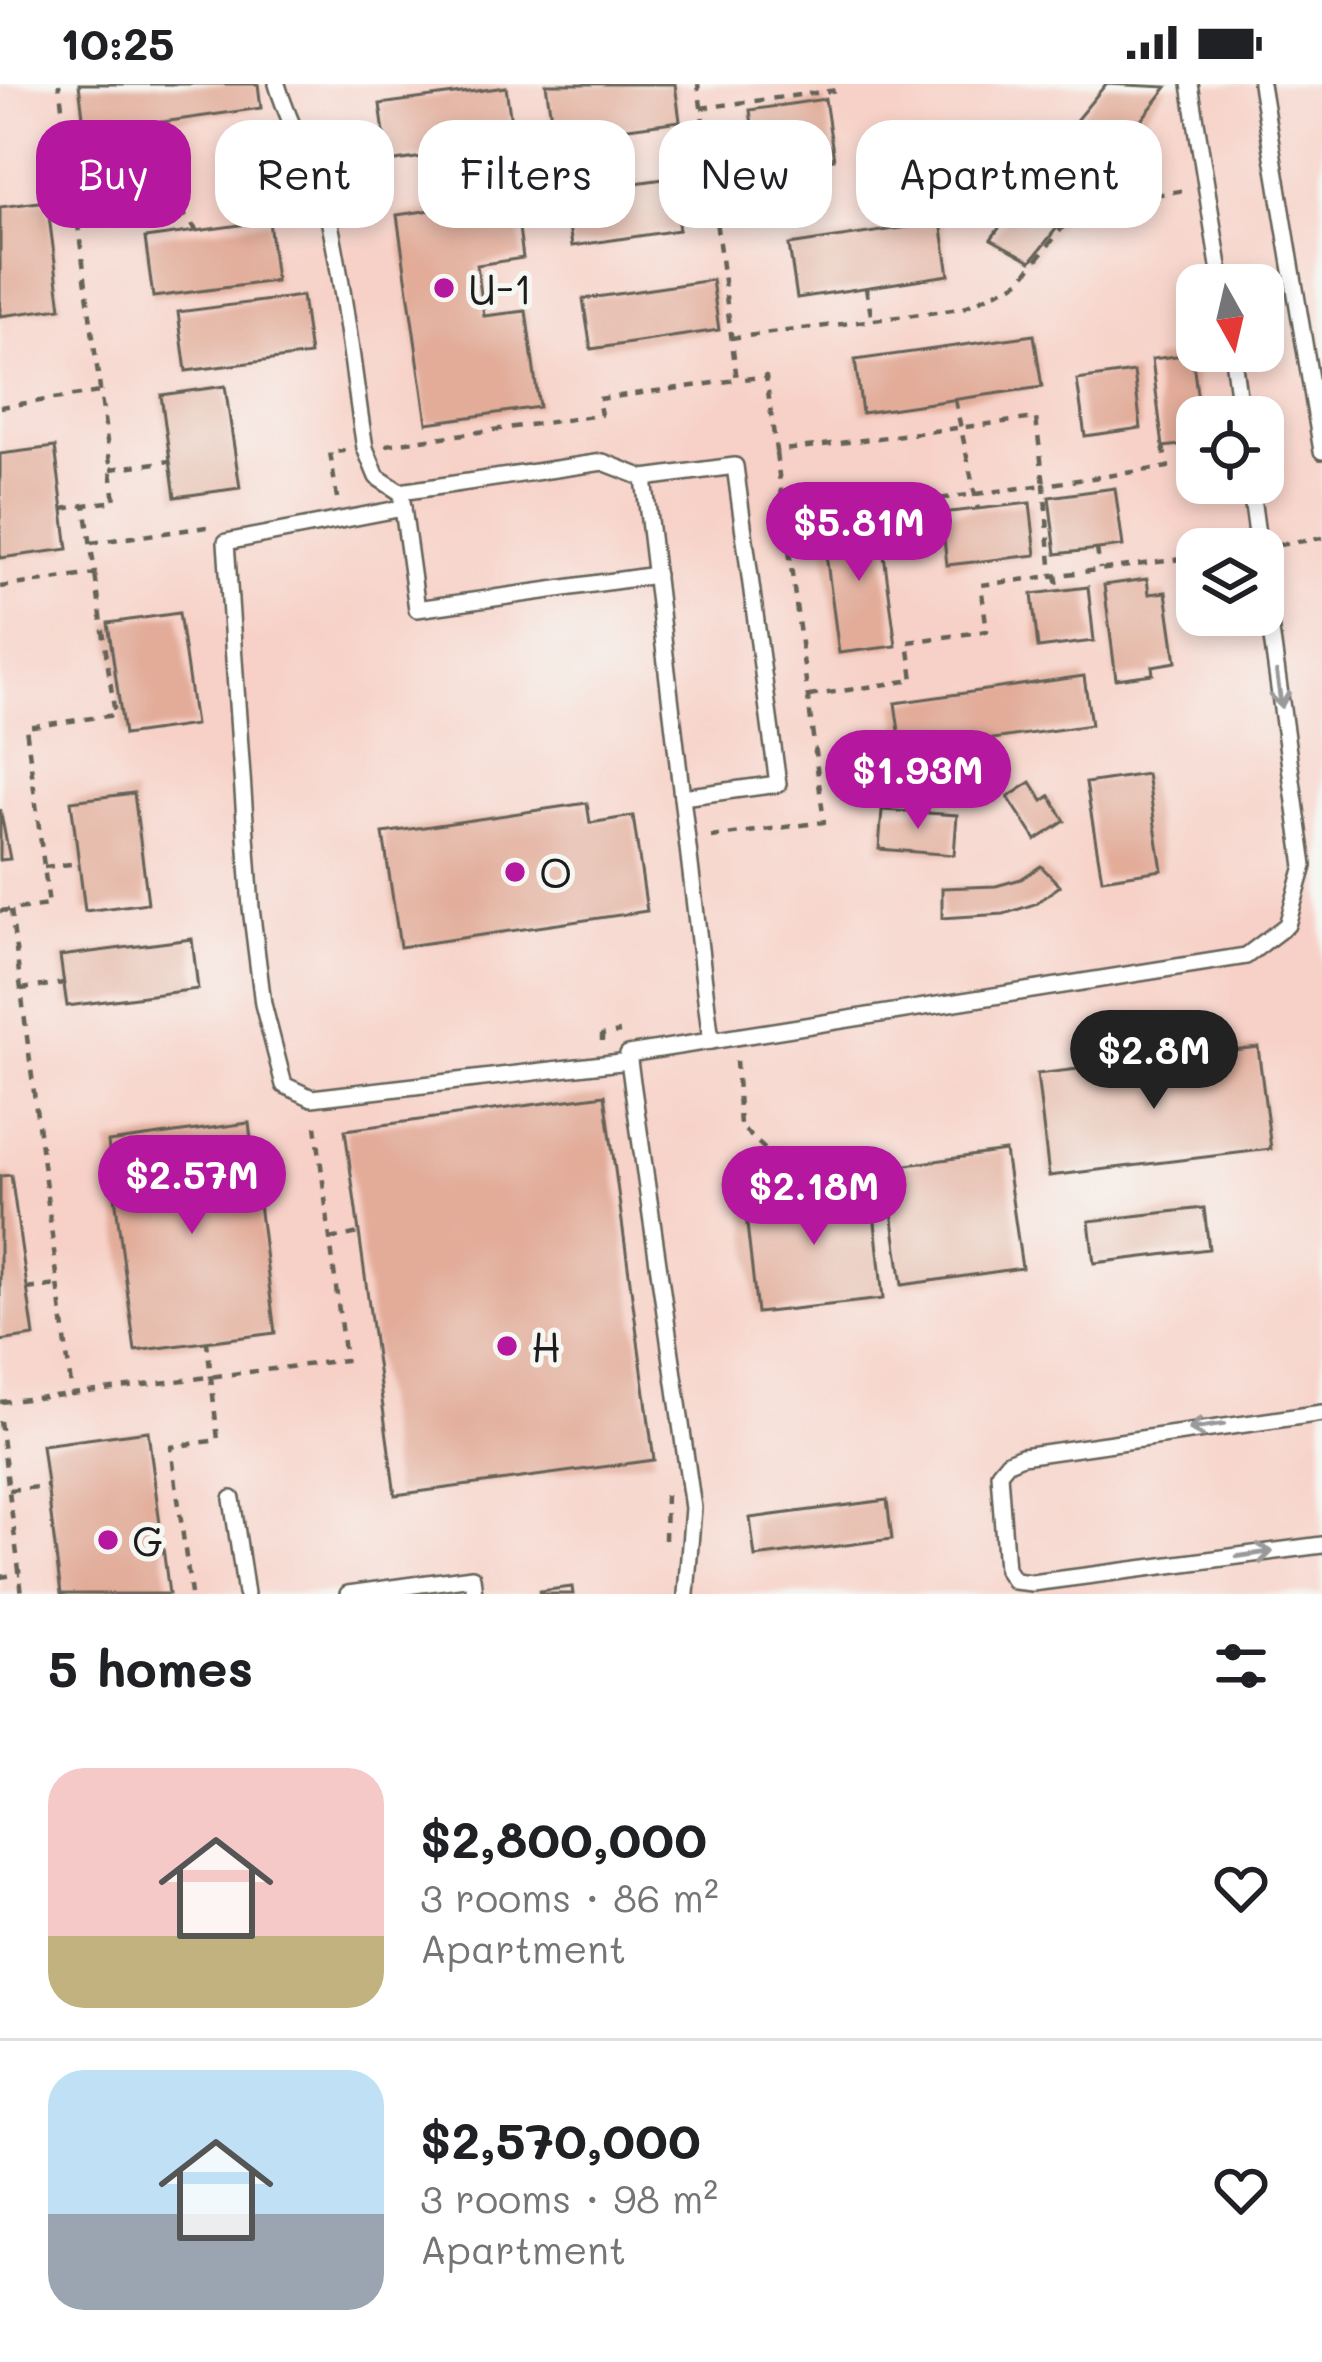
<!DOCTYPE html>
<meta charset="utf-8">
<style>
body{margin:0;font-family:Mali,sans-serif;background:#f2f2f2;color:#202124;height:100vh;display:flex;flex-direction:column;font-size:45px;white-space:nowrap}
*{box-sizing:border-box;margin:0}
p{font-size:39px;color:#757577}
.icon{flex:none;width:66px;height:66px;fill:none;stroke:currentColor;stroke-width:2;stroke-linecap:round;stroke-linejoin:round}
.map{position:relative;height:1510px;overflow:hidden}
.sheet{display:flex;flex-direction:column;background:#fff;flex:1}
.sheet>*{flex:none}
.guide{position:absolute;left:36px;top:36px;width:1251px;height:108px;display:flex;gap:24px}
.needle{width:78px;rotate:172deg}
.fabs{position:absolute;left:1176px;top:180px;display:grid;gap:24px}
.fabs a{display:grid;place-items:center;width:108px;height:108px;border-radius:24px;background:#fff;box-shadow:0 6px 18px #0003;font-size:60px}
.price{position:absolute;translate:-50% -102px;padding:0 27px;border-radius:42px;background:#b5179e;color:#fff;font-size:39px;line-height:78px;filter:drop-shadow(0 3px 6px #0008)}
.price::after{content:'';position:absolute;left:50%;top:72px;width:36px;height:27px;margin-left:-18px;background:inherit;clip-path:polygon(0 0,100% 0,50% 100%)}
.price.current{background:#222;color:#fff}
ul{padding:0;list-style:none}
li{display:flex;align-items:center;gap:36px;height:300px;padding:0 48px}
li+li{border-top:3px solid #e0e0e0}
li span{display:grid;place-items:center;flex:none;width:336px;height:240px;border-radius:36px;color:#555}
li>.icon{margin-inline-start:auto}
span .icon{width:144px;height:144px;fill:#fffc;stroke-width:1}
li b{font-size:51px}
h2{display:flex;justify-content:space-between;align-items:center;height:144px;padding:0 48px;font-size:51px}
.pill{padding:0 42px;border-radius:36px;background:#fff;box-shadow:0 6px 18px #0003;font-size:42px;line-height:108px}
.pill.current{background:#b5179e;color:#fff}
.status{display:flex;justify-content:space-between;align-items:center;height:84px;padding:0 60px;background:#fff;direction:ltr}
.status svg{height:33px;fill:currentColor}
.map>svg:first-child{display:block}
.built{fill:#f7d1c7;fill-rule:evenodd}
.building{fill:#e2ac99}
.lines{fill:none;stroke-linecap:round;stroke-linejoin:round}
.lane-casing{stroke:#656258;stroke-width:20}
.path{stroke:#656258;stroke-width:4.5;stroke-dasharray:9 9;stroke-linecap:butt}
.lane{stroke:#fff;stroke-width:15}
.oneway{stroke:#999}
.poi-dot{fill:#b5179e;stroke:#f6f6f2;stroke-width:4.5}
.labels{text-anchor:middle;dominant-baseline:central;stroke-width:10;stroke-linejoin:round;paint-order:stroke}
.poi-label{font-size:42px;fill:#1c1c1c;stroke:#f6f6f2;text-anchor:start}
</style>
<div class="status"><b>10:25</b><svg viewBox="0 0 49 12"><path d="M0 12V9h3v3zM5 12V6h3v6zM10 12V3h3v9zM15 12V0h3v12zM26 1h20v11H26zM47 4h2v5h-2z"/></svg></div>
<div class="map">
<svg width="1322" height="1510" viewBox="0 0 1322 1510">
<rect width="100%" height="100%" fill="#f6f6f2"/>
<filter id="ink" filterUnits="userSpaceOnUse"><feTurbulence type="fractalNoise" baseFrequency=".00833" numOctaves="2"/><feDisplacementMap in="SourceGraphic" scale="24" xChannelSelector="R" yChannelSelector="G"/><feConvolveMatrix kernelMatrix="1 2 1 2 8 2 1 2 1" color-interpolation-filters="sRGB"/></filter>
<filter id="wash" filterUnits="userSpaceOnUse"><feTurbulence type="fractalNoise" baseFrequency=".004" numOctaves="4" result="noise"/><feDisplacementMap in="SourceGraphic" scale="48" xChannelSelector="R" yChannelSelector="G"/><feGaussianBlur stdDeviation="2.7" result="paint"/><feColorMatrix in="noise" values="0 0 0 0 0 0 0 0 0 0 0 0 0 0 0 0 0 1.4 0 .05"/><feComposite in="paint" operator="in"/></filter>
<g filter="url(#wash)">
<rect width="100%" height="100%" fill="#ece4c7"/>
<!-- built -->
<path class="built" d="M0 0H1322V1510H0ZM1197 201H1263V267H1197ZM1197 333H1263V399H1197ZM1197 465H1263V531H1197Z"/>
<g id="blocks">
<!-- building -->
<g class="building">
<path d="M79 0H258L261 24 85 49Z"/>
<path d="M546 0H675L680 37 554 54Z"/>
<path d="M1106 0 1167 3 1031 177 991 155 1037 92 1028 46 1073 40Z"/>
<path d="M506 3 514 60 388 78 380 20Z"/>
<path d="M825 15 834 75 758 85 750 26Z"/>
<path d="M671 94 679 146 572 162 564 109Z"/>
<path d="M515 114 523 174 477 181 484 232 526 227 539 323 427 339 397 131Z"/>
<path d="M47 117 61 224 0 232V123Z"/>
<path d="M269 137 276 197 153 213 145 154Z"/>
<path d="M941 138 949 191 797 214 789 161Z"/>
<path d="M712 196 719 246 591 265 583 215Z"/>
<path d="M302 212 310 271 186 287 178 228Z"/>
<path d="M1034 251 1042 303 862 329 855 276Z"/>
<path d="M1192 270 1200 333H1197V359L1163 363 1152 275Z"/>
<path d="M1134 288 1141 344 1085 352 1077 296Z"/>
<path d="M225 302 240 404 175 413 161 311Z"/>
<path d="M55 363 68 465 0 474V370Z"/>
<path d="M1115 404 1123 462 1056 470 1049 413Z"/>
<path d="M1030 419 1036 471 947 481 941 429Z"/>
<path d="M879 432 896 562 839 569 822 439Z"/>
<path d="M1147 495 1149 510 1166 508 1176 578 1152 582 1153 590 1116 595 1104 501Z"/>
<path d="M1088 503 1094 557 1038 564 1032 510Z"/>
<path d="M179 529 195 641 124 651 108 539Z"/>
<path d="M1084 592 1091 641 902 668 895 619Z"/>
<path d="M1147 690 1162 786 1102 795 1086 699Z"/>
<path d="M1031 698 1043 717 1050 712 1065 737 1036 756 1008 713Z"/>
<path d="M134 709 148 819 85 827 71 717Z"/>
<path d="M587 719 590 739 633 732 647 827 400 863 383 749Z"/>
<path d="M0 725 10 775 0 776Z"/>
<path d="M882 726 957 731 954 771 879 765Z"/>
<path d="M1041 782 1060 802 1035 820 1004 830 942 834V804L996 802 1021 795Z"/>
<path d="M192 855 198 905 67 922 60 872Z"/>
<path d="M1258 963 1271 1065 1049 1092 1037 990Z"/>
<path d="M605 1011 654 1376 395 1411 345 1046Z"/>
<path d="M249 1039 275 1249 135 1267 108 1058Z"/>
<path d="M1005 1067 1022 1184 902 1201 886 1084Z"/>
<path d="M11 1091 34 1252 0 1257V1092Z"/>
<path d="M871 1100 883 1215 757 1229 744 1114Z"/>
<path d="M1204 1124 1209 1165 1094 1179 1089 1137Z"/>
<path d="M148 1347 169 1510H61L42 1361Z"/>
<path d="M887 1416 892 1455 755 1473 750 1434Z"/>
<path d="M572 1503 573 1510H541L540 1507Z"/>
</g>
</g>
</g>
<g filter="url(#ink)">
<use href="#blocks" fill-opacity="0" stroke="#656258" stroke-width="3"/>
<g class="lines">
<!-- lane casing -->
<g class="lane-casing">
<g id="lane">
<path d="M277 0C291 48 319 91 330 140 346 214 353 290 365 364L377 393 400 408 603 378 644 394 711 957"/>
<path d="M1190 0 1222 201"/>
<path d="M1261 0 1322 367"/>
<path d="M1232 267 1241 333"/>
<path d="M644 394 735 382 778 700 682 713"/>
<path d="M1250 399 1259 465"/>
<path d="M402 417 417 525 656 491"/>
<path d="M403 424 226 458 251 824 263 920 284 1001 312 1014 629 977"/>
<path d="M1322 1329 1022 1372 1008 1378 999 1389 1006 1485 1014 1497 1032 1499 1322 1461"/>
<path d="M232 1415 246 1510"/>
<path d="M348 1510 472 1493 474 1510"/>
<path d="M686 1510 693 1424 628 970 1246 872 1287 841 1304 782 1263 490"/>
</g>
</g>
<!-- path -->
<g class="path">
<path d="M701 24 837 6"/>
<path d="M77 134 176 120 197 147"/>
<path d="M866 204 872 236"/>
<path d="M731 254 961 225 1020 197 1078 124 1185 106"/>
<path d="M955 316 978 425"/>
<path d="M0 323 100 308"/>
<path d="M386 361 601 331 598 315 737 296 698 0"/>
<path d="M1163 363 1168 383 1044 401 1052 492 1197 473"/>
<path d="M776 369 785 435"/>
<path d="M111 385 170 377"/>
<path d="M337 414 330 368 345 367"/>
<path d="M63 425 85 421"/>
<path d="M91 459 207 443"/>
<path d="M1279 461 1322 454"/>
<path d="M1097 465 1100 485"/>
<path d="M1056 491 1059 507"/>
<path d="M0 503 95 490 85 421 115 417 59 0"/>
<path d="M809 612 913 596 908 558 987 547 981 501 1052 492"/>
<path d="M711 753 824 738 785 435 1044 401 1036 334 776 367 766 292 737 296"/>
<path d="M44 783 79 779"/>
<path d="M11 826 72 1310 345 1276 315 1033"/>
<path d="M0 827 49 821 26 643 115 631 95 490"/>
<path d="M21 905 64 899"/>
<path d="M602 957V951L620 948"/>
<path d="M736 977 740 1042 810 1107"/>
<path d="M330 1155 359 1149"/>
<path d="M27 1205 58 1201"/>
<path d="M0 1318 72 1310"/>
<path d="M0 1337 22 1510"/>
<path d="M9 1406 47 1402"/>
<path d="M665 1456 666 1408"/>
<path d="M0 1493 20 1490"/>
<path d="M191 1510 171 1363 218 1356 207 1258"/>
</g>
<!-- lane -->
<use href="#lane" class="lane"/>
</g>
<!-- one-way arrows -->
<defs><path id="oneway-shaft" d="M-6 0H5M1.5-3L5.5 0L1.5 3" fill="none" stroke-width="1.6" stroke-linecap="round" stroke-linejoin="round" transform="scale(3)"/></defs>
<g class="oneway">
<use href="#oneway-shaft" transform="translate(1279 606) rotate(82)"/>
<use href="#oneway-shaft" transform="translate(1206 1343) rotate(172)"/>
<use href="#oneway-shaft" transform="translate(1255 1470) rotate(-8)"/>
</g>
</g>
<!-- markers -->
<g class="poi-dot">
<circle cx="444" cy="204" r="12"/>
<circle cx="515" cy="788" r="12"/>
<circle cx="507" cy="1262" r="12"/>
<circle cx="108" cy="1456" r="12"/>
</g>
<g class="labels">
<!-- poi labels -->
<g class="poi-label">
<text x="468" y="204">U-1</text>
<text x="539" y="788">O</text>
<text x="531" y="1262">H</text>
<text x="132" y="1456">G</text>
</g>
</g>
</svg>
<div class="fabs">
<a><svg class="needle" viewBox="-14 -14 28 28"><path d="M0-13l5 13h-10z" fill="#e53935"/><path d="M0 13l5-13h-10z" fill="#757577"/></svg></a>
<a><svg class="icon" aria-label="locate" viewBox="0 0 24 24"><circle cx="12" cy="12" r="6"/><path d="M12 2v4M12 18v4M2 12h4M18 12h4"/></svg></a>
<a><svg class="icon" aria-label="layers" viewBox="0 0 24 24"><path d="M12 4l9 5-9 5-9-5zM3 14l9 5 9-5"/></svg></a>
</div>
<b class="price" style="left:859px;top:500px">$5.81M</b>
<b class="price" style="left:918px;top:748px">$1.93M</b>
<b class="price current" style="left:1154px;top:1028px">$2.8M</b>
<b class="price" style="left:192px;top:1153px">$2.57M</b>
<b class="price" style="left:814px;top:1164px">$2.18M</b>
<div class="guide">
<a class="pill current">Buy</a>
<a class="pill">Rent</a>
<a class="pill">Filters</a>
<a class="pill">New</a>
<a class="pill">Apartment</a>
</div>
</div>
<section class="sheet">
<h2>5 homes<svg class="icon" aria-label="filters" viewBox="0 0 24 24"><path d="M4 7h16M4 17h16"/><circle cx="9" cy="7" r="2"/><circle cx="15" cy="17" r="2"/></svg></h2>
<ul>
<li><span style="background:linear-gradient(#f6c9c9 70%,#c2b280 0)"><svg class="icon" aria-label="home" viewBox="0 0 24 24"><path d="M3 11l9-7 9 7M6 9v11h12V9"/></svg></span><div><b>$2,800,000</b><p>3 rooms · 86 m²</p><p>Apartment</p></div><svg class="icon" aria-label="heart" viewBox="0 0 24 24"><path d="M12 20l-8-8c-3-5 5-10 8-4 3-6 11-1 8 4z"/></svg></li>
<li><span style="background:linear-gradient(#bfe0f5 60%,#9aa5b1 0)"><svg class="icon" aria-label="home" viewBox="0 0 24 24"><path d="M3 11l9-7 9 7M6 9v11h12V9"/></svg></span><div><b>$2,570,000</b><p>3 rooms · 98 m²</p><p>Apartment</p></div><svg class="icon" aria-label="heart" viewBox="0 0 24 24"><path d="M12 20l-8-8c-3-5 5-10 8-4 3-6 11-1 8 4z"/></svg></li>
</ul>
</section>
